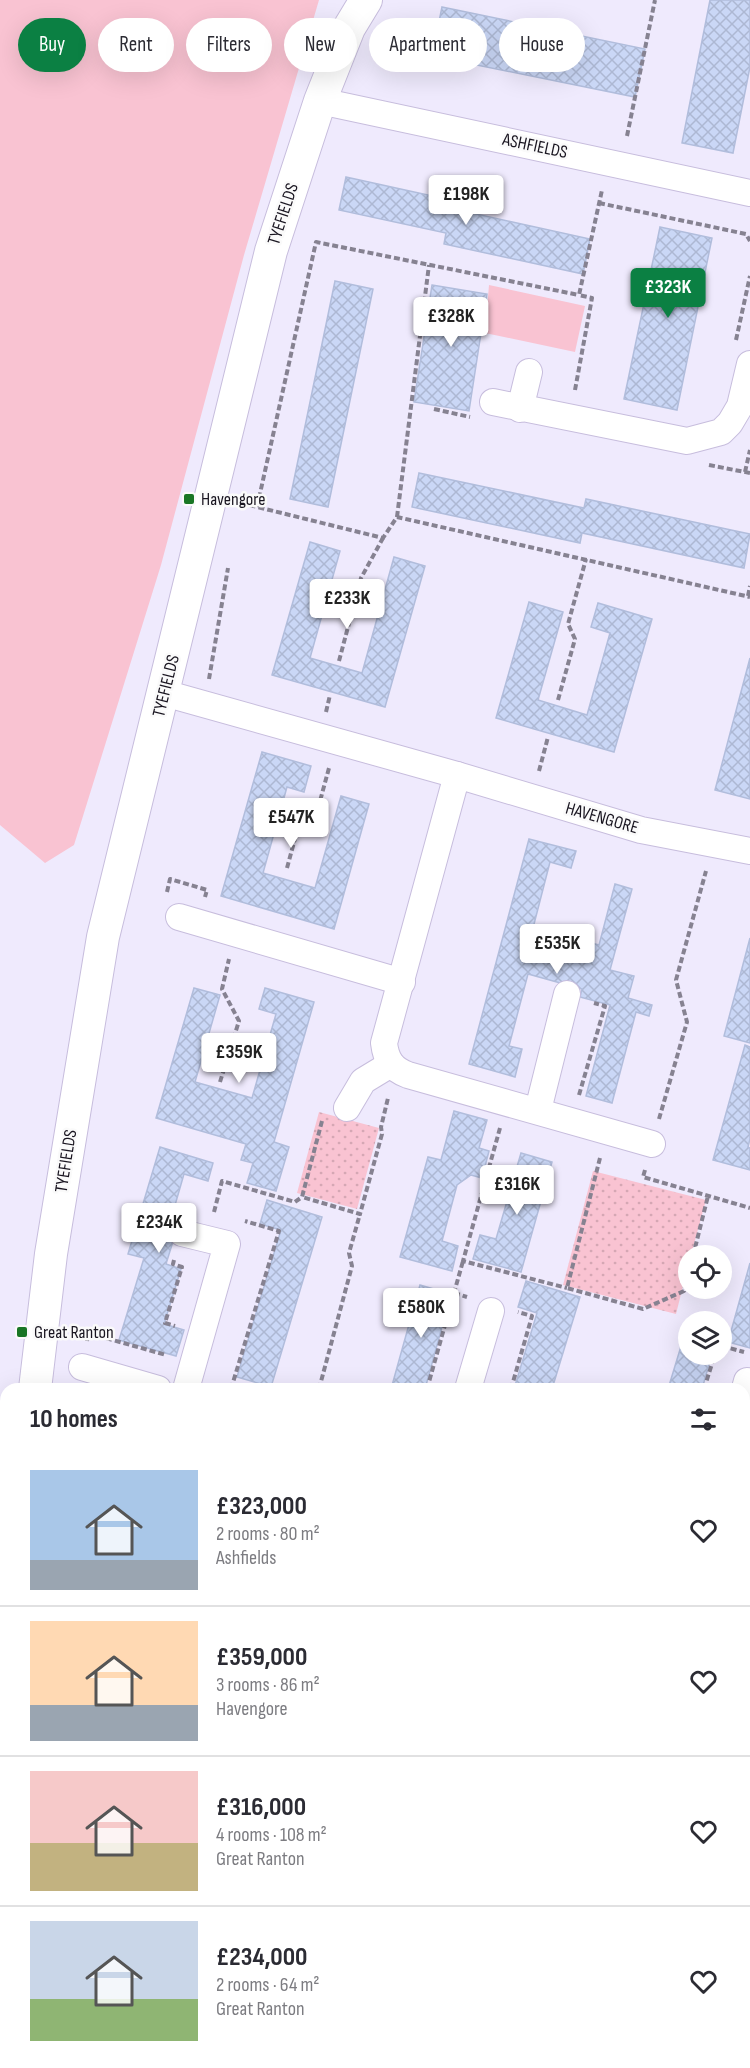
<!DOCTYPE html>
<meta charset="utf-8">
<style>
body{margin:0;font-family:"Sofia Sans Condensed",sans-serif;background:#f7f7f7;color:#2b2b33;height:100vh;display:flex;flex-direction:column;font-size:22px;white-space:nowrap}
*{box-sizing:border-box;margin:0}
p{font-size:20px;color:#7c7c81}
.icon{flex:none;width:33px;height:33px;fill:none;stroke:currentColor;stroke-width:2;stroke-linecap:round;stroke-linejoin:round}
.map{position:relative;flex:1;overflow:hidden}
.panel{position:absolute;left:0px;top:1383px;width:750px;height:686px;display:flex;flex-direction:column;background:#fff;border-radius:18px 18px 0 0;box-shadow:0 6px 24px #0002}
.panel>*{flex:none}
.top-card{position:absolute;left:18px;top:18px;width:714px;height:54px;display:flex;gap:12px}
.controls{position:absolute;left:678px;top:1245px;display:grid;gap:12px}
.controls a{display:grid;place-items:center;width:54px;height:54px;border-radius:50%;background:#fff;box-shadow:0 6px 24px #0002;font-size:30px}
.price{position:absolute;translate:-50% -51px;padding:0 14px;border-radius:6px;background:#fff;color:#222;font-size:20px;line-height:39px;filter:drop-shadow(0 2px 3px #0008)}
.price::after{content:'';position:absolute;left:50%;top:36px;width:18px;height:14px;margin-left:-9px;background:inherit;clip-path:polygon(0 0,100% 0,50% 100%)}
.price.active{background:#0b8043;color:#fff}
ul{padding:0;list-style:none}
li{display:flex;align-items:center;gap:18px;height:150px;padding:0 30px}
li+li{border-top:2px solid #e1e1e2}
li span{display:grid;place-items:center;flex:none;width:168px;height:120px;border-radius:0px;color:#555}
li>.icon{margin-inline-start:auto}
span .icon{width:72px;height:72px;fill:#fffc;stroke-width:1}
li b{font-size:26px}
h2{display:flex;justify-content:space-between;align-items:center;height:72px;padding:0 30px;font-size:26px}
.tag{padding:0 21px;border-radius:27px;background:#fff;box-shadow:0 6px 24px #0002;font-size:21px;line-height:54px}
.tag.active{background:#0b8043;color:#fff}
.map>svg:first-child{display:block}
.grass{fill:url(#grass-dots)}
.green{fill:#f9c3d2}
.building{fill:url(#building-cross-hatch);stroke:#b1bddc;stroke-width:1.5}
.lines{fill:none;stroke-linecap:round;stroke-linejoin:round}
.minor-casing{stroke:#c7bddd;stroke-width:28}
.tertiary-casing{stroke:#c7bddd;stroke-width:34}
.path{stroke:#868291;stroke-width:4;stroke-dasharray:6 3;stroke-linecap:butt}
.minor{stroke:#fff;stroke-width:26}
.tertiary{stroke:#fff;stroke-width:32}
.poi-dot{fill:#197625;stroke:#fafafa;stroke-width:2}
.labels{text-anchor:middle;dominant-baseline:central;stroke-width:5;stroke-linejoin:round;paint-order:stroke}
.street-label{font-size:18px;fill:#191520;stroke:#fafafa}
.poi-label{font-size:18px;fill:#191520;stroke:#fafafa;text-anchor:start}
</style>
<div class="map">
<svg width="750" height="2068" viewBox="0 0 750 2068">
<defs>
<pattern id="grass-dots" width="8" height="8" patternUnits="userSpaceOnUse" patternTransform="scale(1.5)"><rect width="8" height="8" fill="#f9c3d2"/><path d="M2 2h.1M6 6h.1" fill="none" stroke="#d5a7b4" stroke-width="1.8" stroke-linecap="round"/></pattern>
<pattern id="building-cross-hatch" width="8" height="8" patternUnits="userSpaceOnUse" patternTransform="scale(1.5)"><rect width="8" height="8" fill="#cad7f6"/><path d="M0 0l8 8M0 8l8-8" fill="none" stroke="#adb8d3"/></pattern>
</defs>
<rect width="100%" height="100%" fill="#efeafd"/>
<!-- grass -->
<g class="grass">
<path d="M319 1112 379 1128 357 1209 297 1193Z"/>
<path d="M593 1171 706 1200 691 1255 688 1256V1266L676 1314 563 1285Z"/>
</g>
<!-- green -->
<g class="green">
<path d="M0 0H319L244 255 161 565 74 845 45 863 0 825Z"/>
<path d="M489 285 585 306 575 352 485 333Z"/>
<path d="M6 1811V2062L33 2063 32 2068H0V1818Z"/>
</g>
<!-- building -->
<g class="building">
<path d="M710 0H750V67L733 153 682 143Z"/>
<path d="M442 7 645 49 635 97 432 56Z"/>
<path d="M346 177 460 202 458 210 590 239 583 274 444 244 446 233 339 210Z"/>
<path d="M660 227 712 238 677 410 624 399Z"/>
<path d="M335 281 373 289 328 507 290 499Z"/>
<path d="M432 285 487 294 469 411 414 402Z"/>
<path d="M419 473 584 508 586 499 750 534 744 568 582 533 580 543 412 507Z"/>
<path d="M310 542 340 551 310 658 362 673 394 557 425 566 385 707 272 675Z"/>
<path d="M529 602 563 612 538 700 587 715 610 633 591 627 598 603 652 619 614 752 496 718Z"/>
<path d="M750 658V799L715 790Z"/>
<path d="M262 752 311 766 304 792 287 787 263 873 315 888 341 796 369 804 334 929 221 896Z"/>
<path d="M529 839 576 851 571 868 550 862 533 928 599 945 615 884 632 889 610 970 634 976 628 998 652 1005 649 1016 636 1012 612 1103 586 1096 610 1005 580 997 582 989 528 974 509 1046 522 1049 515 1077 469 1064Z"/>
<path d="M750 938V1043L724 1036Z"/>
<path d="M194 988 220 995 195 1082 252 1098 276 1014 259 1009 265 988 314 1002 274 1142 289 1147 276 1191 247 1183 253 1163 241 1160 246 1144 156 1118Z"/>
<path d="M745 1045 750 1047V1139L748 1147 750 1148V1170L713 1160Z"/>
<path d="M454 1111 487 1120 479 1148 489 1151 482 1178 471 1175 457 1185 442 1241 458 1246 452 1271 400 1257 428 1157 441 1160Z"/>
<path d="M160 1147 213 1163 208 1181 184 1174 171 1219 179 1222 166 1264 181 1269 164 1324 184 1330 176 1356 119 1340 144 1258 128 1254Z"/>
<path d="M521 1153 552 1162 521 1272 473 1259 480 1235 496 1239Z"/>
<path d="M267 1200 322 1217 271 1387 237 1377 281 1230 260 1224Z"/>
<path d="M750 1263V1348L728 1342Z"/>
<path d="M526 1281 580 1297 552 1389H514L537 1313 518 1307Z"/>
<path d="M420 1285 451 1294 425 1389H391Z"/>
<path d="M689 1320 695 1322H688V1354H712L702 1389H668Z"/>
<path d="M744 1581 750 1583V1674L744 1695Z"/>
<path d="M744 1943 750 1948V2011L744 2006Z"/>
<path d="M120 2062 230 2064 280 2062 279 2068H124L119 2067Z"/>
<path d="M339 2062H383L382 2068H338Z"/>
<path d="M458 2062H505L504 2068H473L457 2066Z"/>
<path d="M593 2062H675L684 2068H592Z"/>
</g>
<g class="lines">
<!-- minor casing -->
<g class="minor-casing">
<g id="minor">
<path d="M320 101 750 193"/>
<path d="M493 402 687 441 721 432 730 423 740 406 750 364"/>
<path d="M520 409 529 372"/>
<path d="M164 693 457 775 641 830 750 851"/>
<path d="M457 775 384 1043C386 1060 392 1069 408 1075L652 1144"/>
<path d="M179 917 402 982"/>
<path d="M347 1108 363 1081 391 1064"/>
<path d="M538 1110 567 994"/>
<path d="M182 1233 227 1244 186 1389"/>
<path d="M82 1367 158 1389"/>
<path d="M468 1389 491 1311"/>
<path d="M744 1392 747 1381"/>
<path d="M744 1546 750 1548"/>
<path d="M744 1739H750"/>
<path d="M744 1877 750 1869"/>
<path d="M744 1905 750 1909"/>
<path d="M548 2068 549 2062"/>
</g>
</g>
<!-- tertiary casing -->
<g class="tertiary-casing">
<g id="tertiary">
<path d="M35 1389 51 1254 103 937 271 251 320 101 349 28 366 0"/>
<path d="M0 1725 6 1718"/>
</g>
</g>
<!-- path -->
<g class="path">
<path d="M627 136 655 0"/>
<path d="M599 203 746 234 750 241"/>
<path d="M736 340 750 276"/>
<path d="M575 390 592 298 579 295 602 190"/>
<path d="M434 409 470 417"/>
<path d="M709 465 750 473"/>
<path d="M745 472 750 450"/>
<path d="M241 503 383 538 397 517 750 597"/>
<path d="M257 507 316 242 579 295"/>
<path d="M397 517 429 265"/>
<path d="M748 596 750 586"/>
<path d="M339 661 361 578 383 538"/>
<path d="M209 679 228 568"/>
<path d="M558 700 575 639 568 624 586 559"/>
<path d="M326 712 330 695"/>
<path d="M539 771 548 737"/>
<path d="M287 868 303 809 320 801 329 768"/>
<path d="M167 892 170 879 207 890 205 897"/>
<path d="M220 1082 239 1021 222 989 229 959"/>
<path d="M579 1095 605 1006 594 1003"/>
<path d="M659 1119 687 1022 676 980 706 871"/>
<path d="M322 1121 302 1197 360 1214 382 1134 381 1127 388 1098"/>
<path d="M500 1128 463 1261 567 1288"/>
<path d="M600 1158 567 1288 643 1309 684 1291 688 1271"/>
<path d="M645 1170 643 1177 750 1208"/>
<path d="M214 1212 222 1181 295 1202 302 1197"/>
<path d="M693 1256 708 1196"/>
<path d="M174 1260 173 1264 182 1267 165 1323 175 1326"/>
<path d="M454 1293 467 1297"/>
<path d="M87 1341 88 1333 166 1355"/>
<path d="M722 1346 744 1352"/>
<path d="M231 1389 279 1231 245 1221"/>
<path d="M319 1389 352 1266 349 1253 360 1214"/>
<path d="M427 1389 463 1261"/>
<path d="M511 1389 532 1316 518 1312"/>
<path d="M704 1389 715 1354"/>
<path d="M744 1491 750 1492"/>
<path d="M0 1769 6 1763"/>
<path d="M744 2060 750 2055"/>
<path d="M735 2068 742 2062"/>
</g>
<!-- minor -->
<use href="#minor" class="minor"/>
<!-- tertiary -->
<use href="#tertiary" class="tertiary"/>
</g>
<!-- markers -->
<g class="poi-dot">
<rect x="183" y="493" width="12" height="12" rx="3"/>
<rect x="16" y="1326" width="12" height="12" rx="3"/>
</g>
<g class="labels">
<!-- street labels -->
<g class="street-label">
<text transform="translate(535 146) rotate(12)">ASHFIELDS</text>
<text transform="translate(283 214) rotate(-72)">TYEFIELDS</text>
<text transform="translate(166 686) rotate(-76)">TYEFIELDS</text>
<text transform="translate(602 818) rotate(16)">HAVENGORE</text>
<text transform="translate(66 1161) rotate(-81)">TYEFIELDS</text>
</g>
<!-- poi labels -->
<g class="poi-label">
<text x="201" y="499">Havengore</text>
<text x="34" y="1332">Great Ranton</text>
</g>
</g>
</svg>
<div class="controls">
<a><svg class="icon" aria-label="locate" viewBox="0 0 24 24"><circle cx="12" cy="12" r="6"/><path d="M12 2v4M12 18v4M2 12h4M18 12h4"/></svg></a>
<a><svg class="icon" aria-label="layers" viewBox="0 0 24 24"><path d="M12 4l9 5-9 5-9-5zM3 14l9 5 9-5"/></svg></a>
</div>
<b class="price" style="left:466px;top:226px">£198K</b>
<b class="price active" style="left:668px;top:319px">£323K</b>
<b class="price" style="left:451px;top:348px">£328K</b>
<b class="price" style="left:347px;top:630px">£233K</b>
<b class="price" style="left:291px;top:849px">£547K</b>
<b class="price" style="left:557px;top:975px">£535K</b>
<b class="price" style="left:239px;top:1084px">£359K</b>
<b class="price" style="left:517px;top:1216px">£316K</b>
<b class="price" style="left:159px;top:1254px">£234K</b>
<b class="price" style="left:421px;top:1339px">£580K</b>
<div class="top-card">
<a class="tag active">Buy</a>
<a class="tag">Rent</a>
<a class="tag">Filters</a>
<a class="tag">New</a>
<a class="tag">Apartment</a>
<a class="tag">House</a>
</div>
<section class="panel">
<h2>10 homes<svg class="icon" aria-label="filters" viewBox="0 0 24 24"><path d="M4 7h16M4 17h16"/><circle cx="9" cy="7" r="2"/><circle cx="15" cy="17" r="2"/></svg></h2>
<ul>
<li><span style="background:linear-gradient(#a9c7e8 75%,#9aa5b1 0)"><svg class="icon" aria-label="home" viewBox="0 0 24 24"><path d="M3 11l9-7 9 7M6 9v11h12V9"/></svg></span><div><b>£323,000</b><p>2 rooms · 80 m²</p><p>Ashfields</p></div><svg class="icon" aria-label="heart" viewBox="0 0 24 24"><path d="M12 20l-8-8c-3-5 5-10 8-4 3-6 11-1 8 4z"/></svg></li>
<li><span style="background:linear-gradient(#ffd9b3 70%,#9aa5b1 0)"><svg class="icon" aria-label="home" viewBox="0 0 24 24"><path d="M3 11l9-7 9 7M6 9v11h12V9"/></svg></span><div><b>£359,000</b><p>3 rooms · 86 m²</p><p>Havengore</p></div><svg class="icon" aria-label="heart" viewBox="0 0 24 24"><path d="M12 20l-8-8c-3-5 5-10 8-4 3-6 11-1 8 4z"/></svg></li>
<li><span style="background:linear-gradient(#f6c9c9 60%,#c2b280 0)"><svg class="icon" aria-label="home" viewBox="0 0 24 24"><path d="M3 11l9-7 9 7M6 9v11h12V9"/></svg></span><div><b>£316,000</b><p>4 rooms · 108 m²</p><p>Great Ranton</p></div><svg class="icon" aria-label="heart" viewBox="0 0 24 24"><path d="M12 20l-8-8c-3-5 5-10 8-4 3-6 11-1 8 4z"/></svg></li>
<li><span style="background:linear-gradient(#c9d6e8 65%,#8fb573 0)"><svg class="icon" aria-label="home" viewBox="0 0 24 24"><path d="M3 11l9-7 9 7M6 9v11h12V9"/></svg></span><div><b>£234,000</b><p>2 rooms · 64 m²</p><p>Great Ranton</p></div><svg class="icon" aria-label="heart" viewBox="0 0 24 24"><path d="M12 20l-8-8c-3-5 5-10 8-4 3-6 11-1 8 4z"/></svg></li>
</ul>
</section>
</div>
